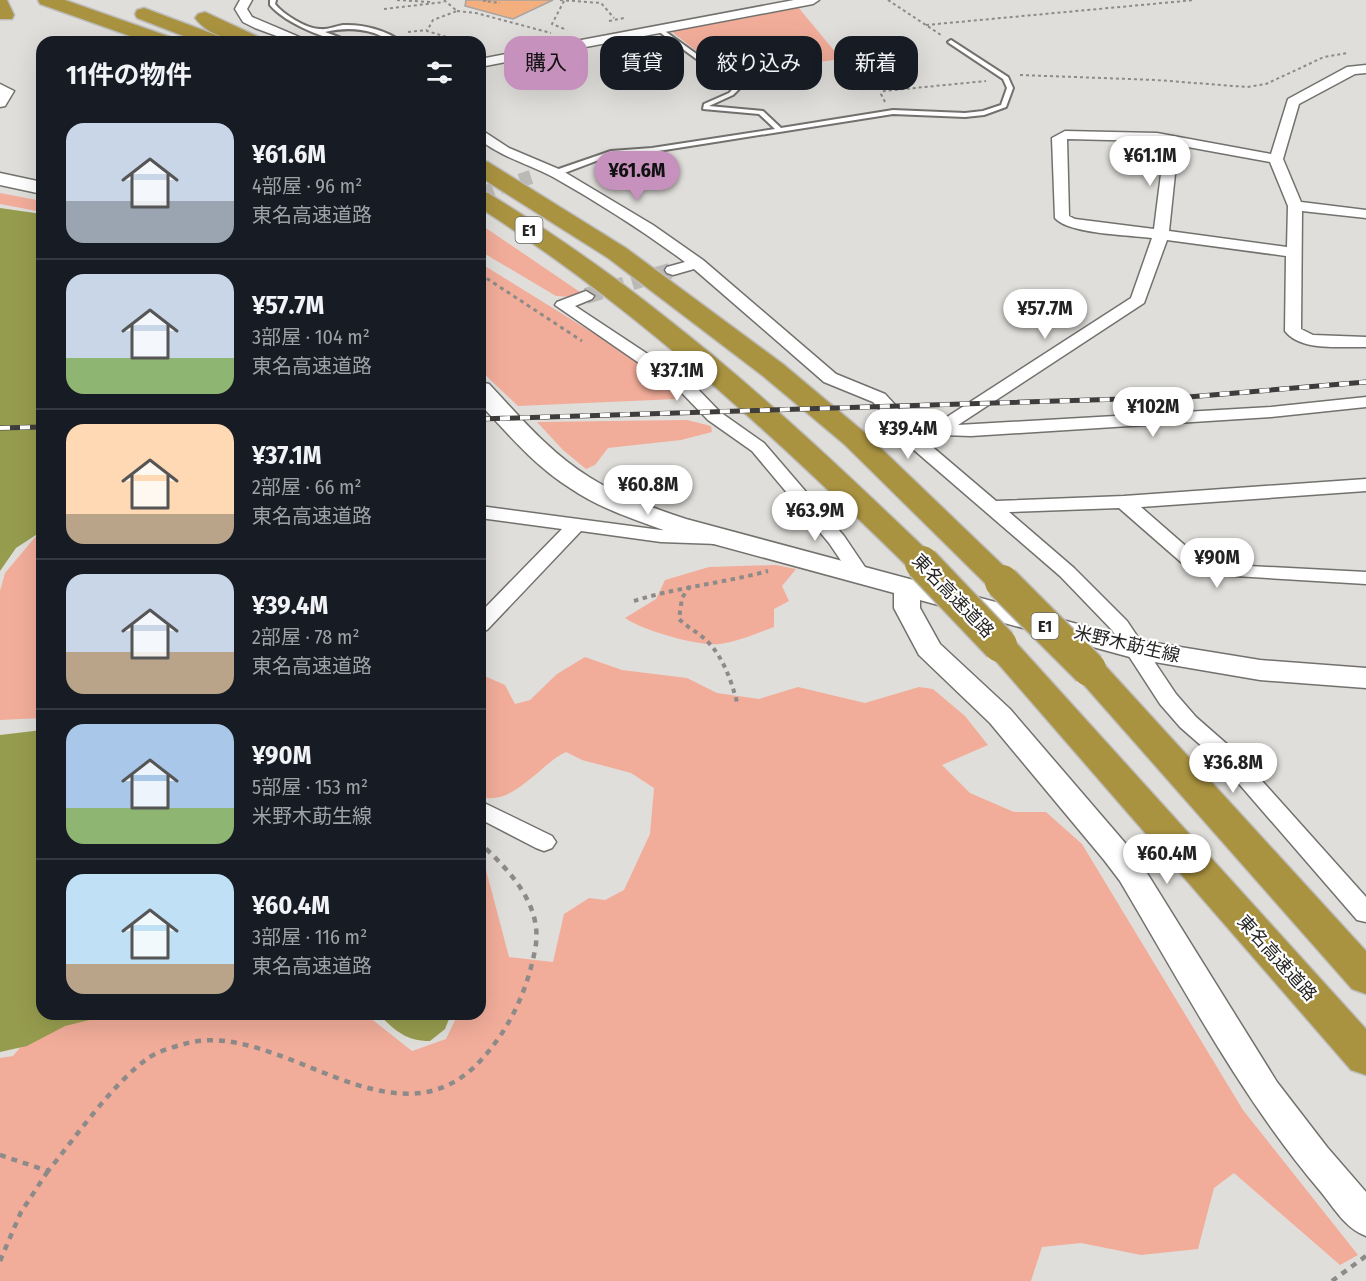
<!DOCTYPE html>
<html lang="ja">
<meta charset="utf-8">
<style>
body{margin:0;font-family:"Fira Sans Condensed","Noto Sans JP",sans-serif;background:#20242c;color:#f1f3f6;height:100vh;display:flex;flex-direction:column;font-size:22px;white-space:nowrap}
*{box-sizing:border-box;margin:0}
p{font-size:20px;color:#9ea1a6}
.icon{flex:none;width:33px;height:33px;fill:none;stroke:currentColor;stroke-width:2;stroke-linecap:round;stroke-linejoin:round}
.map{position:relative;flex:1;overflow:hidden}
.drawer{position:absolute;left:36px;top:36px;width:450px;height:984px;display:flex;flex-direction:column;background:#171b24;border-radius:18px;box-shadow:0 6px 24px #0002}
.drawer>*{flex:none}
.hud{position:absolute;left:504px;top:36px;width:570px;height:54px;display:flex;gap:12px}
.price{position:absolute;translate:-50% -51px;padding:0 14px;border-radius:21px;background:#fff;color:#222;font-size:20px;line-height:39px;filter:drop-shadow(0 2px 3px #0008)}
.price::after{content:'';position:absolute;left:50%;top:36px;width:18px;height:14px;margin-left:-9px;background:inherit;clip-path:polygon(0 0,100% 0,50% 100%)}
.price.current{background:#c691bd;color:#111}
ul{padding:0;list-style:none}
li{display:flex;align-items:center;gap:18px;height:150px;padding:0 30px}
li+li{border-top:2px solid #363941}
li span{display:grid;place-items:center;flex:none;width:168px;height:120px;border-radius:18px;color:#555}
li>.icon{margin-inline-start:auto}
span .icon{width:72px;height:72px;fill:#fffc;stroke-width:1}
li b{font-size:26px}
h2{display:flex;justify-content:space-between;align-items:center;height:72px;padding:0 30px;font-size:26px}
.chip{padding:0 21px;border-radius:18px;background:#171b24;box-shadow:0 6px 24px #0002;font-size:21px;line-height:54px}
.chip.current{background:#c691bd;color:#111}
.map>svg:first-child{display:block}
.green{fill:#f2ad9a}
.water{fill:#969c4e}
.building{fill:#f4af7f;stroke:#a7a4a1;stroke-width:1.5}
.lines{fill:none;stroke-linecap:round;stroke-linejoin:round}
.minor-tunnel-far1{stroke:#bbb9b5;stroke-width:14;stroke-dasharray:14 7;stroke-linecap:butt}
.minor-tunnel{stroke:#bbb9b5;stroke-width:16;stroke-dasharray:16 8;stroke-linecap:butt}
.service-casing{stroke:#73716e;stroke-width:4}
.minor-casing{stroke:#73716e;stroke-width:3}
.tertiary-casing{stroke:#73716e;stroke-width:3}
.secondary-casing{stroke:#73716e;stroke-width:3}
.motorway-casing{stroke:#bebdbd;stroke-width:3}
.path-far3{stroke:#8d8b89;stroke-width:2;stroke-dasharray:3 3;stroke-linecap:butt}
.path-far2{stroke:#8d8b89;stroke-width:3;stroke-dasharray:4 4;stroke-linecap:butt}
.path-far1{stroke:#8d8b89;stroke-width:4;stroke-dasharray:4.5 4.5;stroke-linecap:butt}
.path{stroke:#8d8b89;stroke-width:4.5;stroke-dasharray:6 6;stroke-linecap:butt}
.service{fill:#fff;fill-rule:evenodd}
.minor{fill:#fff;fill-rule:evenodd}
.tertiary{fill:#fff;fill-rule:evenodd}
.secondary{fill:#fff;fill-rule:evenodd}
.motorway{fill:#aa9340;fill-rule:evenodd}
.rail-casing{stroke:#3f3d3c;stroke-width:5}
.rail{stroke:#fff;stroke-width:4;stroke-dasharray:10;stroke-linecap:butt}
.motorway-bridge-casing{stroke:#bebdbd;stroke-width:37;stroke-linecap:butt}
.motorway-bridge{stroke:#aa9340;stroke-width:34}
.labels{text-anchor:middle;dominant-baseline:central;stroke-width:4.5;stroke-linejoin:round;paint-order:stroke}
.shield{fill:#fff;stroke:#666665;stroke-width:1.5}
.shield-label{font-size:16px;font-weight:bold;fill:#252423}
.street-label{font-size:18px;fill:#252423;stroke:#fff}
</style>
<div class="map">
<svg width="1366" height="1281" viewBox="0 0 1366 1281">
<rect width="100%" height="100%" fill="#e0deda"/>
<!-- green -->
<g class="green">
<path d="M798 7 841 59 727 75 671 31Z"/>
<path d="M0 193 42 201V212L0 204Z"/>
<path d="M480 224 580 292 571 297 556 296 480 251Z"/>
<path d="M480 263 627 354 677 391 676 399 518 406 480 370Z"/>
<path d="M687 420 711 426 712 432 681 440 608 448 595 465 586 469 563 450 537 422Z"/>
<path d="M42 529V718L0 720V591L5 573Z"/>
<path d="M776 565 796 569 782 586 789 601 774 609V627C757 633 739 641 720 644 700 647 641 630 625 618L656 599 665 580 709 567Z"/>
<path d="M585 657 622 670 687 678 717 693 759 699 798 687 865 703 919 687 933 689 965 716 988 745 942 765 970 793 1014 812H1046L1082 844 1243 1110 1358 1255 1340 1265 1234 1173 1214 1188 1198 1249 1141 1255 1081 1243 1042 1247 1031 1281H0V1058L13 1056 48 1014H352L369 1017 412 1051 446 1039 458 1014H480V862L485 866 509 957 553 962 564 914 589 898 605 900 624 890 650 834 654 788 631 773 582 760 566 752C541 763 511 809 480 796V674L505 685 515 704 530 700 557 674Z"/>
</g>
<!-- water -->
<g class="water">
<path d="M0 208 42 214V531L16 548 0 571Z"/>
<path d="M42 730V1014H114L65 1026 27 1046 0 1052V735Z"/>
<path d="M378 1014H451L445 1029 430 1041C405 1041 395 1030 378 1014Z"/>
</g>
<!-- building -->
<path class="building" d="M466 0H553L513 19 465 6Z"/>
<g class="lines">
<!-- minor-tunnel-far1 -->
<path class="minor-tunnel-far1" d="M480 194 531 177"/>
<!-- minor-tunnel -->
<path class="minor-tunnel" d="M586 296 673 270"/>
<!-- service casing -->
<g class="service-casing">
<g id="service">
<path d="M270 0H276L275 4C283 14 306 29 320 29 327 30 336 26 343 25 363 24 386 30 402 42 392 42 384 37 374 33 358 28 342 28 325 32L352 42C329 42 285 23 270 5Z"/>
<path d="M658 29H662L738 84 739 89 733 95 709 106 763 111 781 128 893 110 965 113 983 111 1001 105 1007 88 1003 79 949 43 948 42 951 40 1008 77 1013 88 1006 107 984 115 965 117 893 114 652 152 612 155 559 175H553V171L611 151 652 148 775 129 759 114 703 109 704 104 729 93 733 89 732 85 658 31Z"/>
</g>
</g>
<!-- minor casing -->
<g class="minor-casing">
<g id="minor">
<path d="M240 0H252L247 9 252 17 311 42H293L255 28 243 22 235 9Z"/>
<path d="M794 0H819L813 4 480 67V59Z"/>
<path d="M1366 65V73L1355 74 1299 104 1283 159 1301 202 1366 210V218L1302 211 1301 329 1313 335 1366 337V347C1342 346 1301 352 1285 331L1286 256 1167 240 1144 303 958 425 1271 407 1366 397V407L1271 417 971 436 941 435 928 441 929 444 996 501 1124 496 1366 479V491L1141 507 1204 562 1211 564 1366 572V584L1202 574 1190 570 1119 508 1009 512 1074 568 1127 621 1176 694 1196 717 1237 753 1366 897V922L1357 920 1221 763 1180 727 1160 704 1112 630 1060 576 914 450 910 440 891 428 884 414 873 402 824 382 694 269 673 275 667 273 665 270 667 267 685 262C643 231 599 203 553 177 527 163 505 159 480 140V129L509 148 561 170 653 225 703 260 836 374 885 394 898 408 905 421 920 431 933 426 1131 298 1152 238C1130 235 1068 234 1055 218L1052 138 1065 131 1157 133 1271 154 1288 99 1347 67ZM1067 139 1151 141 1161 174 1154 229 1075 219 1069 216ZM1166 143 1270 162 1288 206 1287 247 1169 231 1175 174Z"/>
<path d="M0 84 14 91 5 106 0 107Z"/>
<path d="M586 291 594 296 592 299 575 306 693 384 720 412 764 443 844 536 869 573 866 577H852L829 543 752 451 708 420 681 392 555 305 557 302Z"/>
<path d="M480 506 661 530 718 532 725 534 728 538 725 542 718 544 661 542 581 531 487 630 480 631V613L562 529 480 518Z"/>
<path d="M480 801 552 836 556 842 552 848 544 851 536 848 480 819Z"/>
</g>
</g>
<!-- tertiary casing -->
<g class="tertiary-casing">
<path id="tertiary" d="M907 579 916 581 920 587V608L940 644 1010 709 1126 844 1142 865 1277 1082 1327 1147 1366 1192V1236C1345 1228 1335 1209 1321 1192 1241 1098 1183 987 1120 881L1104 860 990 723 919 655 894 608V587L898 581Z"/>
</g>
<!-- secondary casing -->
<g class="secondary-casing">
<g id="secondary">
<path d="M0 173 42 182V194L0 185Z"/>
<path d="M480 382 489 384C520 417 550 453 589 477 619 496 653 508 686 519L1137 640 1260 660 1366 668V688L1260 680 1137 659 666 531C633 519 599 508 570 488 535 466 508 434 480 404Z"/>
</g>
</g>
<!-- motorway casing -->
<g class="motorway-casing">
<g id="motorway">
<path d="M0 0H7L14 15 12 19H0Z"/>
<path d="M38 0H65L173 38 176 42H147L40 4Z"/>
<path d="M144 8 224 38 227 42H199L137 18 135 14 137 10Z"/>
<path d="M205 12 261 38 264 42C241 42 210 39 195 18L198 14Z"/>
<path d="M480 160 488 162 626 248 783 364 864 432 1013 575 1018 582 1013 589 1002 592 991 589 844 444 763 376 608 258 480 177Z"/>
<path d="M480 191 488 193C549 231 608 271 664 316 759 390 846 473 933 556L938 563 933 570 922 572 911 570C775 437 640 311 480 208Z"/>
<path d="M1000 635 1012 638 1366 1029V1075L1351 1070 988 652 983 645 988 638Z"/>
<path d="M1089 658 1101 661 1366 951V994L1352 989 1077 677 1072 669 1077 661Z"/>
</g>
</g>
<!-- path-far3 -->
<g class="path-far3">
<path d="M397 0 430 2"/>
<path d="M444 0 457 11 433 20 427 31 463 42"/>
<path d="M486 0 484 1 500 3"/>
<path d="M560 0 601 3 614 18"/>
<path d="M888 0 941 35"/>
<path d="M564 1 552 24 567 30"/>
<path d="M384 9 444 2"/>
<path d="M457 11 476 13 551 33"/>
<path d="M609 21 624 18"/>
<path d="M926 25 1195 0"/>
<path d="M408 32 427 30"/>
<path d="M1020 75 1156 80 1247 87 1266 84 1324 57 1348 53"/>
<path d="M885 102 881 94 884 91 986 81"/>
</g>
<!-- path-far2 -->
<path class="path-far2" d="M480 274 582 341"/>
<!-- path-far1 -->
<g class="path-far1">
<path d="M690 586 682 598 679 619C687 627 697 632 705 639 723 656 731 680 737 702"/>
<path d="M634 601C678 587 724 583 768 571"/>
</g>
<!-- path -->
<g class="path">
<path d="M0 1155 48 1171C75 1138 113 1083 147 1059 156 1052 173 1047 184 1044 278 1016 395 1156 482 1059 510 1028 527 991 535 950 544 906 510 871 480 843"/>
<path d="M0 1261 21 1212 48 1171"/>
<path d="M1332 1281 1366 1256"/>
</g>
<!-- service -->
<use href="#service" class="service"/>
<!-- minor -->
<use href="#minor" class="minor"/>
<!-- tertiary -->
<use href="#tertiary" class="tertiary"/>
<!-- secondary -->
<use href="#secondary" class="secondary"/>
<!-- motorway -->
<use href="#motorway" class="motorway"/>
<!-- rail casing -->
<g class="rail-casing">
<g id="rail">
<path d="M480 419 1188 397 1366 382"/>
<path d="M0 428 42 427"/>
</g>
</g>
<!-- rail -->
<use href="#rail" class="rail"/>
<!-- motorway-bridge casing -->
<g class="motorway-bridge-casing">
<g id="motorway-bridge">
<path d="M922 563 1000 645"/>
<path d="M1002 582 1089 669"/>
</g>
</g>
<!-- motorway-bridge -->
<use href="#motorway-bridge" class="motorway-bridge"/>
</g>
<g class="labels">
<!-- shield labels -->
<g class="shield">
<rect x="515.5" y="217" width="27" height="26" rx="4.5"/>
<rect x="1031.5" y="613" width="27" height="26" rx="4.5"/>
</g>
<g class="shield-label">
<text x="529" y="230">E1</text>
<text x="1045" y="626">E1</text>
</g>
<!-- street labels -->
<g class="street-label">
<text transform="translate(953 596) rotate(46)">東名高速道路</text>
<text transform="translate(1127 644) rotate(13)">米野木莇生線</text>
<text transform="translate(1277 958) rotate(48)">東名高速道路</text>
</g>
</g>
</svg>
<b class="price" style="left:1150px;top:187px">¥61.1M</b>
<b class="price current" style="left:637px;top:202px">¥61.6M</b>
<b class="price" style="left:1045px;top:340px">¥57.7M</b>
<b class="price" style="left:677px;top:402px">¥37.1M</b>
<b class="price" style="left:1153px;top:438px">¥102M</b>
<b class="price" style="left:908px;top:460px">¥39.4M</b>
<b class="price" style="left:648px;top:516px">¥60.8M</b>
<b class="price" style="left:815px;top:542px">¥63.9M</b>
<b class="price" style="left:1217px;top:589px">¥90M</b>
<b class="price" style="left:1233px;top:794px">¥36.8M</b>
<b class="price" style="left:1167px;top:885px">¥60.4M</b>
<div class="hud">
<a class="chip current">購入</a>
<a class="chip">賃貸</a>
<a class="chip">絞り込み</a>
<a class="chip">新着</a>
</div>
<section class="drawer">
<h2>11件の物件<svg class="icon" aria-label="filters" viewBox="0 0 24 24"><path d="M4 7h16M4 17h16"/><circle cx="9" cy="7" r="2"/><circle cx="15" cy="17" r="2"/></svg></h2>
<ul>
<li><span style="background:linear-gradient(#c9d6e8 65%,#9aa5b1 0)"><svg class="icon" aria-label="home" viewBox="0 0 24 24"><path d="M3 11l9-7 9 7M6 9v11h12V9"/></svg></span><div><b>¥61.6M</b><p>4部屋 · 96 m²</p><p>東名高速道路</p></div></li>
<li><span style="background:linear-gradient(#c9d6e8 70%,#8fb573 0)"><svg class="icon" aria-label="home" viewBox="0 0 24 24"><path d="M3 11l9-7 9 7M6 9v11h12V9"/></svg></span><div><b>¥57.7M</b><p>3部屋 · 104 m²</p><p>東名高速道路</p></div></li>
<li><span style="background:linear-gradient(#ffd9b3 75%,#b9a48a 0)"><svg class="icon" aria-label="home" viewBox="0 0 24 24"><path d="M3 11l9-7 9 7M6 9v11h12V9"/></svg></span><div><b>¥37.1M</b><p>2部屋 · 66 m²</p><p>東名高速道路</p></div></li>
<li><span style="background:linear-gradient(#c9d6e8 65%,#b9a48a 0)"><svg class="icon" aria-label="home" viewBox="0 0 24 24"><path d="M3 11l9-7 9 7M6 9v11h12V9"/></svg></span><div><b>¥39.4M</b><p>2部屋 · 78 m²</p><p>東名高速道路</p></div></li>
<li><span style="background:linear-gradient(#a9c7e8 70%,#8fb573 0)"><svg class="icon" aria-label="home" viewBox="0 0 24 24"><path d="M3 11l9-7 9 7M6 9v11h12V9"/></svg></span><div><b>¥90M</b><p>5部屋 · 153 m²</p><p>米野木莇生線</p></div></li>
<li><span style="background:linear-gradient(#bfe0f5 75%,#b9a48a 0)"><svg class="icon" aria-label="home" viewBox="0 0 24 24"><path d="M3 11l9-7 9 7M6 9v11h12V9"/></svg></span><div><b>¥60.4M</b><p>3部屋 · 116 m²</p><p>東名高速道路</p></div></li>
</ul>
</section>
</div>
